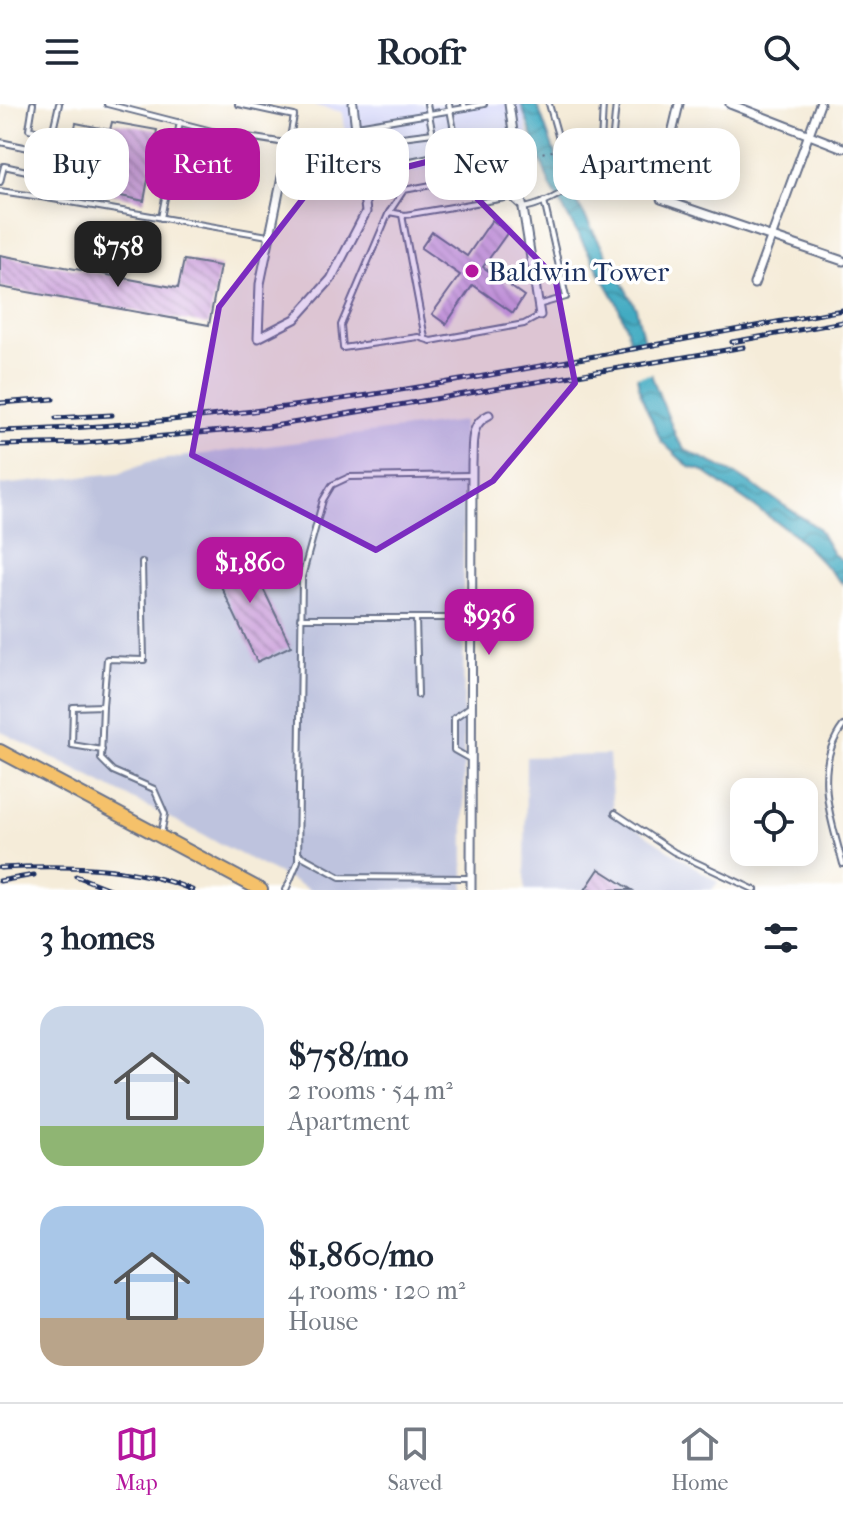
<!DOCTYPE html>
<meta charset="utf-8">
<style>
body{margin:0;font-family:"IM FELL French Canon",serif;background:#f2f2f3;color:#1f2937;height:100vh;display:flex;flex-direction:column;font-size:30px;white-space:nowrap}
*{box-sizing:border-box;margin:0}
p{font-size:26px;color:#747a83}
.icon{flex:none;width:44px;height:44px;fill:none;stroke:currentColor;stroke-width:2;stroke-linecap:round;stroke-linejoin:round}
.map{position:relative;height:786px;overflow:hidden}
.sheet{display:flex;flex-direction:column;background:#fff;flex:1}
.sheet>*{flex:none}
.hud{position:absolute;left:24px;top:24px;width:796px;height:72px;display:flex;gap:16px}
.tools{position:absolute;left:730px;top:674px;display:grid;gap:16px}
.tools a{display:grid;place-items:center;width:88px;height:88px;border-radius:16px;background:#fff;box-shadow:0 4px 20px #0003;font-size:40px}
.price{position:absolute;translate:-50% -68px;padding:0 18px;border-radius:16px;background:#b5179e;color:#fff;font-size:26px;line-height:52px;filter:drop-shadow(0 2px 4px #0008)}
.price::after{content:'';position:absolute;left:50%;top:48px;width:24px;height:18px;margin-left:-12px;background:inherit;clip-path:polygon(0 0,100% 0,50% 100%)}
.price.selected{background:#222;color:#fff}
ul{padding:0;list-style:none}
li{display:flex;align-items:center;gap:24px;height:200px;padding:0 40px}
li span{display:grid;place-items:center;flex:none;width:224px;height:160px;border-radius:24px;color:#555}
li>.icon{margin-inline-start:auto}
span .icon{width:96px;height:96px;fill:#fffc;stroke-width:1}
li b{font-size:34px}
h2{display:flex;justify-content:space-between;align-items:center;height:96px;padding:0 40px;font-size:34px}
.tag{padding:0 28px;border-radius:24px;background:#fff;box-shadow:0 4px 20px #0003;font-size:28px;line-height:72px}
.tag.selected{background:#b5179e;color:#fff}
header{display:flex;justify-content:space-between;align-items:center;height:104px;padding:0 40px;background:#fff;font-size:36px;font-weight:700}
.tab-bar{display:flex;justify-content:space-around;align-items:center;height:112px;border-top:2px solid #e0e1e3;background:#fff;font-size:22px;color:#747a83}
.tab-bar a{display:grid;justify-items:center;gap:4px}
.tab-bar .selected{color:#b5179e}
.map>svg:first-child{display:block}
.built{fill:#d6d8f9}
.industrial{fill:#bec3de}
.water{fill:url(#water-waves);stroke:#2f6d90;stroke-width:2}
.pier{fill:#f5ecd9}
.building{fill:url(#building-back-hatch)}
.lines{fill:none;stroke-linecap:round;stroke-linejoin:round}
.lane-casing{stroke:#677189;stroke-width:8}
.street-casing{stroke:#677189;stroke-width:11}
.primary-casing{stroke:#677189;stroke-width:16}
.path{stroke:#677189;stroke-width:2;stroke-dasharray:2 6;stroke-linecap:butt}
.lane{stroke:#fff;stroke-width:4}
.street{stroke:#fff;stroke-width:7}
.primary{stroke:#f5c16b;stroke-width:12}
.rail-casing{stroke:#1b2f5e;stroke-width:5}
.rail{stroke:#fff;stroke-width:2;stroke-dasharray:6;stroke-linecap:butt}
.marked{fill:#7b2cbf;fill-opacity:0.2;stroke:#7b2cbf;stroke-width:6;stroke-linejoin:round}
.poi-dot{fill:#b5179e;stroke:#fff;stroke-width:3}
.labels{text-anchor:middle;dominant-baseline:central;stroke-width:7;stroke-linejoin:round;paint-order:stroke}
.poi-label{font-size:28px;fill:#1b2f5e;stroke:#fff;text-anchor:start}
</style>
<header><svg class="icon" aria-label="menu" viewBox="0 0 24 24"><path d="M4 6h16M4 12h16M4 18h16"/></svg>Roofr<svg class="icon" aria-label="search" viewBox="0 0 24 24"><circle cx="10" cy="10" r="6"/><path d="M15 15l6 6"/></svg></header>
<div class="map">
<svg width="843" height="786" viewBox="0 0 843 786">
<defs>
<pattern id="water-waves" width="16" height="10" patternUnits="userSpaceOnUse" patternTransform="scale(2)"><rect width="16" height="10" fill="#43abc2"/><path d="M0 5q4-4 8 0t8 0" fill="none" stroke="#378ca1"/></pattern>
<pattern id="building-back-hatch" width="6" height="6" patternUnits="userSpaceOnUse" patternTransform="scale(2)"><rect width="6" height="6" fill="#cca1db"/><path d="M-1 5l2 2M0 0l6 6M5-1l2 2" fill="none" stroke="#a584b5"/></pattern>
</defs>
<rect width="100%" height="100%" fill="#fff"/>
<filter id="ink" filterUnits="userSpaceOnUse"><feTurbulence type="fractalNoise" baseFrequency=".0125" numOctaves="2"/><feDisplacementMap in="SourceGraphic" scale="16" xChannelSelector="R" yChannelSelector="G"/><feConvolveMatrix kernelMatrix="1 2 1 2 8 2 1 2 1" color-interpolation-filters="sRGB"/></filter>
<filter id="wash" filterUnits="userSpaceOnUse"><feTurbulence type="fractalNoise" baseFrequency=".006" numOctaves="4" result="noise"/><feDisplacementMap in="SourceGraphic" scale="32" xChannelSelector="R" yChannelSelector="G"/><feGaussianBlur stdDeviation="1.8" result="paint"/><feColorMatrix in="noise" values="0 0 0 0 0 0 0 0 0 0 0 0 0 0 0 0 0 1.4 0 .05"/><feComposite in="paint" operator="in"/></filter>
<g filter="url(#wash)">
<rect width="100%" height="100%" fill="#f5ecd9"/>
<!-- built -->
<path class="built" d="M308 0H521L533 49 393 71 349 57 342 8Z"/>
<!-- industrial -->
<g class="industrial">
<path d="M463 317 464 786H310L0 627V381L119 369 148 358 180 353Z"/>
<path d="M609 651 613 709 718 778 712 786H525L526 653Z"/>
</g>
<!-- water -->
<path class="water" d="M521 0H537L565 77 636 204 652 273 677 335 685 346 736 370 818 424 833 450 843 457V480L794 430 701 366 689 363 661 337 641 292 627 225 616 197 550 81Z"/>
<!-- pier -->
<path class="pier" d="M648 236 655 269 635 273 628 240Z"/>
<g id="blocks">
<!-- building -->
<g class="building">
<path d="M112 18 157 26 144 97 98 87 100 80 65 74 76 19 110 26Z"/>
<path d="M492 116 508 128 483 163 524 192 513 209 473 181 446 220 432 210 460 171 421 144 432 128 467 152Z"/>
<path d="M0 151 178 184 184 156 220 162 209 221 0 183Z"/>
<path d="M243 443 291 542 257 558 210 459Z"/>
<path d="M599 765 632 786H585Z"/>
</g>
</g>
</g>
<g filter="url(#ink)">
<use href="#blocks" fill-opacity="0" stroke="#677189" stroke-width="2"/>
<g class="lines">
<!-- lane casing -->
<g class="lane-casing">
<g id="lane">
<path d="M33 0 29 25 52 32"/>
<path d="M107 0 216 28 336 47 355 38 387 62 514 35"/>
<path d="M238 0 294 12 289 39"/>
<path d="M427 0 437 52"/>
<path d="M449 0 458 48"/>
<path d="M549 0 562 46"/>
<path d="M465 4 484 0"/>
<path d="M357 22 465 4 464 0"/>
<path d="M0 38 48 48 41 93 268 132"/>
<path d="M365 46 379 36 433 29"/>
<path d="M48 48 59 0"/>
<path d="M600 61 603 0"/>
<path d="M170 64 231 76 240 32"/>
<path d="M0 78 4 62 45 71"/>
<path d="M0 87 41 93"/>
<path d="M390 107 404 86 514 66"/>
<path d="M402 111 425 234"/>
<path d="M161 114 180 18"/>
<path d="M538 201 566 193 544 97"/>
<path d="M539 212 524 220 431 237 418 233 343 244 341 221 389 108 405 111 511 93 523 104C554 99 590 72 611 51L616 0"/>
<path d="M300 514H471"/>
<path d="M416 514 418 591"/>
<path d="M103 602 107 555 144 556 142 458"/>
<path d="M843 622C812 663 831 715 843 760"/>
<path d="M102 646 72 641 73 603 103 602 101 655 113 667 154 685 165 710 161 730"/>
<path d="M470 655 454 646V614L471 602"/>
<path d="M615 709 674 748 755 786"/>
<path d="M298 750 340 773 470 774"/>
<path d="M286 786 298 757 302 473 323 396 332 381 349 373 472 371"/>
</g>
</g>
<!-- street casing -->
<g class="street-casing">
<g id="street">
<path d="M509 0 514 35 510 50 523 104 540 211"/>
<path d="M679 0 659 84 661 95 843 157"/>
<path d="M730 0 843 44"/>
<path d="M289 39 260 180 258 234 295 215 331 175 366 108 353 0"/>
<path d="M754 180 820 0"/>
<path d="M471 786 472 360C473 340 469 320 489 311"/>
</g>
</g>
<!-- primary casing -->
<g class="primary-casing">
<path id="primary" d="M0 647 261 786"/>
</g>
<!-- path -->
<path class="path" d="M519 53 552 47 554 42"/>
<!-- lane -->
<use href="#lane" class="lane"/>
<!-- street -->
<use href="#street" class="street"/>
<!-- primary -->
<use href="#primary" class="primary"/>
<!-- rail casing -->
<g class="rail-casing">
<g id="rail">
<path d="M732 238 843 218"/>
<path d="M0 299 53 295"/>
<path d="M56 314 112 311"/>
<path d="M0 327C285 319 563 256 843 206"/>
<path d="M0 341 84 339 268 323 744 243"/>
<path d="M0 764C62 761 135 761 192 786"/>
<path d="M76 772 112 786"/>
<path d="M0 777 34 771"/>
</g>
</g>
<!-- rail -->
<use href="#rail" class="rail"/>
</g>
</g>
<!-- marked area -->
<path class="marked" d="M438 55 555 173 575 279 493 377 376 446 192 351 219 203 308 88Z"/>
<!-- markers -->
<circle class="poi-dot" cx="472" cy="167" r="8"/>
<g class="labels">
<!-- poi labels -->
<g class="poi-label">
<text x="488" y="167">Baldwin Tower</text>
</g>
</g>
</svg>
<div class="tools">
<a><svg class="icon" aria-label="locate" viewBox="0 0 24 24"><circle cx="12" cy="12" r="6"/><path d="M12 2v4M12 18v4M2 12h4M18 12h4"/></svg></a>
</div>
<b class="price selected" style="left:118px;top:185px">$758</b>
<b class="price" style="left:250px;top:501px">$1,860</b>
<b class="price" style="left:489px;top:553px">$936</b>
<div class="hud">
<a class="tag">Buy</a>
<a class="tag selected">Rent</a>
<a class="tag">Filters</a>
<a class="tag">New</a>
<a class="tag">Apartment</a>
</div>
</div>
<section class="sheet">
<h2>3 homes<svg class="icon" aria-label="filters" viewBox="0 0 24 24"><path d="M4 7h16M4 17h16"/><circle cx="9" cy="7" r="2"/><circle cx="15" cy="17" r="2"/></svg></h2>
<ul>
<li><span style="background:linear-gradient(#c9d6e8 75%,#8fb573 0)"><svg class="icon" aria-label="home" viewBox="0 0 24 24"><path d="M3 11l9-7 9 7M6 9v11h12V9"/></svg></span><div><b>$758/mo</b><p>2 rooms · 54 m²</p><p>Apartment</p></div></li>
<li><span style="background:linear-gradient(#a9c7e8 70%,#b9a48a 0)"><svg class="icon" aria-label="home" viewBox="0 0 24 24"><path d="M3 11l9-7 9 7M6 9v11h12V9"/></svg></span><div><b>$1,860/mo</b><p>4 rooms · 120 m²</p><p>House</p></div></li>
</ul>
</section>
<nav class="tab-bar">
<a class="selected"><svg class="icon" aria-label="map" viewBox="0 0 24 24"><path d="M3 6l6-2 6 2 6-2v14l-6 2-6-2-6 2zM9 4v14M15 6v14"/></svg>Map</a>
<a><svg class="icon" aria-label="saved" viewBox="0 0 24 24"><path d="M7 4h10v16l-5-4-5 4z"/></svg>Saved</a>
<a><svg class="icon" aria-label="home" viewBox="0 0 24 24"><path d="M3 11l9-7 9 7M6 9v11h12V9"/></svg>Home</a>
</nav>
